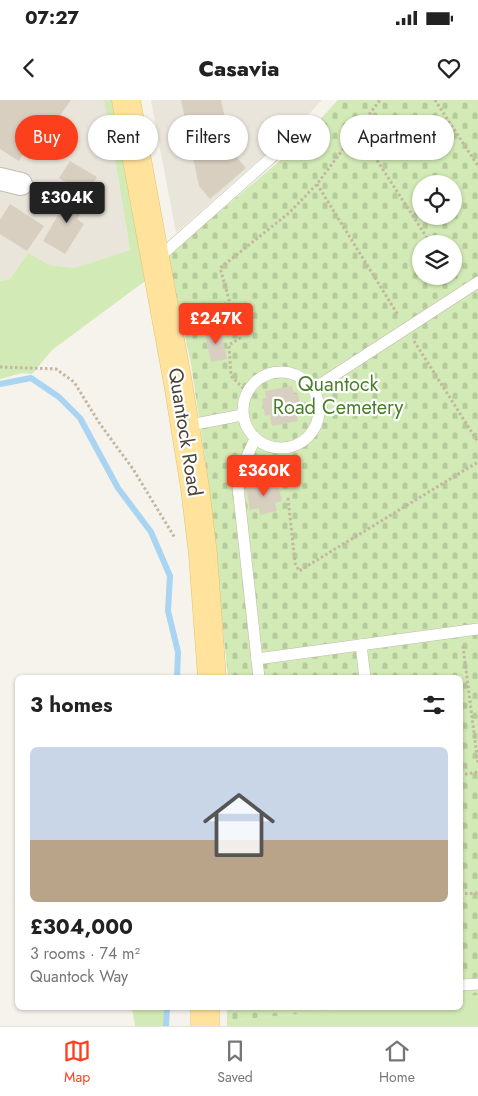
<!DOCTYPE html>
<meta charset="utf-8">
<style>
body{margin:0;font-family:Jost,sans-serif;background:#f2f2f2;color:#222;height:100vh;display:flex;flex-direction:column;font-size:19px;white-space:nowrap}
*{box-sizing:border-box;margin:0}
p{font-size:16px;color:#767676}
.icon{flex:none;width:28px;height:28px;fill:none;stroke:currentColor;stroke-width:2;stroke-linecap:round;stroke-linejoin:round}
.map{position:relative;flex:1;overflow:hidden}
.details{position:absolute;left:15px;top:575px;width:448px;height:335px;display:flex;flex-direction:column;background:#fff;border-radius:8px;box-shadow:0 1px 4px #0004}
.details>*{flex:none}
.banner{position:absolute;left:15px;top:15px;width:449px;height:45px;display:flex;gap:10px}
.controls{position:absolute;left:412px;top:75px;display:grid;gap:10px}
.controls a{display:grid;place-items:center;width:50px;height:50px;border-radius:50%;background:#fff;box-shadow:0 1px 4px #0004;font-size:25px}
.price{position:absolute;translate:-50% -42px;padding:0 11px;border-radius:5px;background:#fc3f1d;color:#fff;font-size:16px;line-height:32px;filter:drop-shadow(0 1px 2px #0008)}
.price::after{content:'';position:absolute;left:50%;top:30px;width:15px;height:11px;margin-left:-8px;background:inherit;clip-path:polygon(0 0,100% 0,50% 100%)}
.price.current{background:#222;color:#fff}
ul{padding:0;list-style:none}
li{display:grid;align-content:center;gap:10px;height:265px;padding:0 15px}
li span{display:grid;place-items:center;height:155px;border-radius:8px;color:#555}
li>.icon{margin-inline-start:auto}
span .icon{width:90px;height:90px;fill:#fffc;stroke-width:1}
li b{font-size:21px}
h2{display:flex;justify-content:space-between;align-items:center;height:60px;padding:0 15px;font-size:21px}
.tag{padding:0 18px;border-radius:22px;background:#fff;box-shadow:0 1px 4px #0004;font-size:18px;line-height:45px}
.tag.current{background:#fc3f1d;color:#fff}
.status{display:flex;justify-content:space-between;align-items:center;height:35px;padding:0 25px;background:#fff;direction:ltr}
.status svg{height:14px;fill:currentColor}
header{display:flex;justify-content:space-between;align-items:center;height:65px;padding:0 15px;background:#fff;font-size:22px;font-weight:800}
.dock{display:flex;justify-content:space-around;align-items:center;height:70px;border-top:1px solid #e0e0e0;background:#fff;font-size:14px;color:#767676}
.dock a{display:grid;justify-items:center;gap:2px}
.dock .current{color:#fc3f1d}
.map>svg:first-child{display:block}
.residential{fill:#eae5da}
.green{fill:#d2eab5}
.cemetery{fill:url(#cemetery-stones);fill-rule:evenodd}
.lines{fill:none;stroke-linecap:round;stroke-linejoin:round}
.stream{stroke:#a9d4f2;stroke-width:6}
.building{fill:#d8cfc1}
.service-casing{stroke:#c2bbae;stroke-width:12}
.minor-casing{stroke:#c2bbae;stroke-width:24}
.primary-casing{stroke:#e6c16a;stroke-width:29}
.path{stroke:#c4b79f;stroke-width:3;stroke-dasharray:2.5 2.5;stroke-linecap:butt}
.service{stroke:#fff;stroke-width:11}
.minor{stroke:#fff;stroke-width:22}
.primary{stroke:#ffe39c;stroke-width:28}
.labels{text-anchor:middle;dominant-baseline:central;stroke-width:4.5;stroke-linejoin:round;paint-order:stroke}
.park-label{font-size:20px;fill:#4a7f2a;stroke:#fff}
.street-label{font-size:20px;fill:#4b4439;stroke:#fff}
</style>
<div class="status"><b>07:27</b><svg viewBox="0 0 49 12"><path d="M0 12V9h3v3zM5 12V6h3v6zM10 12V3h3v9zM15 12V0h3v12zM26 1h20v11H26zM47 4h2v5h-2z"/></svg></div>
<header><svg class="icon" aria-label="back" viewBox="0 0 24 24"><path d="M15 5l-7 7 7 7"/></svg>Casavia<svg class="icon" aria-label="heart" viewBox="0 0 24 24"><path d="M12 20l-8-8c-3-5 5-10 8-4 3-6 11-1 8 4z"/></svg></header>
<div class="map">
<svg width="478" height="926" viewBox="0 0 478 926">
<defs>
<pattern id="cemetery-stones" width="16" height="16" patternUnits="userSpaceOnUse" patternTransform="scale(1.25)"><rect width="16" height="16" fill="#d2eab5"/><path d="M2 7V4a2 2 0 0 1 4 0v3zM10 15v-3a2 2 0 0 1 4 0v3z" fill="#b6ca9c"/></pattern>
</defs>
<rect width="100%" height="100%" fill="#f6f3ec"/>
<!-- residential -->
<g class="residential">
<path d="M0 0H105L130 150 74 168 50 165 28 153 10 179 0 181Z"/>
<path d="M151 0H322L298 26 176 133Z"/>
</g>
<!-- green -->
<g class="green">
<path d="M104 0H112L145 181 52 250 32 274 22 273 0 279V181L10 179 28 153 50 165 74 168 130 150 111 35Z"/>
<path d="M478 895V926H227V921L358 908H460V897Z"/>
<path d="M132 908H167L166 926H135Z"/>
</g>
<!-- cemetery -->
<g class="cemetery">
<path d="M338 0H478V895L460 897V578L228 577 205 358 191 264 168 155 288 54ZM421 84H454V116H421ZM421 144H454V176H421Z"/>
<path d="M227 908H358L227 921Z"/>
</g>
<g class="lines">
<!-- stream -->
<g class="stream">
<path d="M0 284 31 278 59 297 80 318 118 388 151 432 170 476 168 511 178 552 177 578"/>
<path d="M166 926 167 908"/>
</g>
</g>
<!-- building -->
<g class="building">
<path d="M0 0H71L54 24 47 19 19 61 0 49Z"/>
<path d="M181 0H221L225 19 207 23 246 68 210 99 199 86Z"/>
<path d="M70 61 97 77 87 95 59 78Z"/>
<path d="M72 91 88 101 77 119 84 124 65 154 43 141Z"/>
<path d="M10 104 44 126 27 151 0 134V120Z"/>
<path d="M220 227 227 259 211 262 204 230Z"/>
<path d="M292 286 294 294 298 293 301 311 297 312 298 321 272 326 270 315 265 316 262 299 266 298 265 291Z"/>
<path d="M277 380 282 401 275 403 277 411 260 415 259 408 250 410 246 386Z"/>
</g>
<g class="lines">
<!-- service casing -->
<g class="service-casing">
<g id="service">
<path d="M157 159 272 57 298 30"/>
<circle cx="281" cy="310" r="38"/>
<path d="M313 289 478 182"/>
<path d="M185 326 242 315"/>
<path d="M255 339 237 378 259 578"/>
<path d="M361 545 365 578"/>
<path d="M257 559 478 529"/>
<path d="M460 885 478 884"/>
</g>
</g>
<!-- minor casing -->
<g class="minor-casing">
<path id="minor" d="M0 79 21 84"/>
</g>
<!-- primary casing -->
<g class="primary-casing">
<g id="primary">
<path d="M126 0 178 283 195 388 203 455 212 578"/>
<path d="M205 908V926"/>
</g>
</g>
<!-- path -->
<g class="path">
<path d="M435 0 478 66"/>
<path d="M358 31 431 144"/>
<path d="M317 84 398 215"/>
<path d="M414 241 478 342"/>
<path d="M0 267 56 269 74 282 100 324 133 369 175 438"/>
<path d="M247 292 231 276 229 245 240 238 220 168 289 113 317 84 380 0"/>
<path d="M288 398 295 463 299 471 478 362"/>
<path d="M463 546 478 664"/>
<path d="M460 675 478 672"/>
<path d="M460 794 478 793"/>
</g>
<!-- service -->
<use href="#service" class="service"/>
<!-- minor -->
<use href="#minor" class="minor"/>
<!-- primary -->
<use href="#primary" class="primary"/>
</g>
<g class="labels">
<!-- park labels -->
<g class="park-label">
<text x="338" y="284">Quantock<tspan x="338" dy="23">Road Cemetery</tspan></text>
</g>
<!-- street labels -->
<g class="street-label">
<text transform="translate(185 332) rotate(81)">Quantock Road</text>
</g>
</g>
</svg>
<div class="controls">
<a><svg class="icon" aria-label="locate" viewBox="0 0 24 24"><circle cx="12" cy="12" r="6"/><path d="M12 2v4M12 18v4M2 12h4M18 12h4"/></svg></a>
<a><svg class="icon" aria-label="layers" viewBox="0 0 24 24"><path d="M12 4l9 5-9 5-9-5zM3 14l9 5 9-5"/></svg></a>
</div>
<b class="price current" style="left:67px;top:124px">£304K</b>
<b class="price" style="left:216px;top:245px">£247K</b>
<b class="price" style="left:264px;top:397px">£360K</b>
<div class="banner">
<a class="tag current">Buy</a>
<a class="tag">Rent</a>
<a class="tag">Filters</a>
<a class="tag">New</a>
<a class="tag">Apartment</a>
</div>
<section class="details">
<h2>3 homes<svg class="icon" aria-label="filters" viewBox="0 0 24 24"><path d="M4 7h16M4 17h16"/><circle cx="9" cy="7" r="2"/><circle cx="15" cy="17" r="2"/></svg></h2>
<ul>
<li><span style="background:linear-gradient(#c9d6e8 60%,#b9a48a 0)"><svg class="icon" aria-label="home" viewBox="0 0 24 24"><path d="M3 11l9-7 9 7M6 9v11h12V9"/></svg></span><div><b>£304,000</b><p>3 rooms · 74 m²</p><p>Quantock Way</p></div></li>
</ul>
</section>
</div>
<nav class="dock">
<a class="current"><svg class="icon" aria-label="map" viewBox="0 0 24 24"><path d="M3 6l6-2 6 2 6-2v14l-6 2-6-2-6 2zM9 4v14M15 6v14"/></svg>Map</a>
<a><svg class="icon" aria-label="saved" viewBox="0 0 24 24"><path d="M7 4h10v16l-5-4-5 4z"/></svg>Saved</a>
<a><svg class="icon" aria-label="home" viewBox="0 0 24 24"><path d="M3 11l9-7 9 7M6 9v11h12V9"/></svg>Home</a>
</nav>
